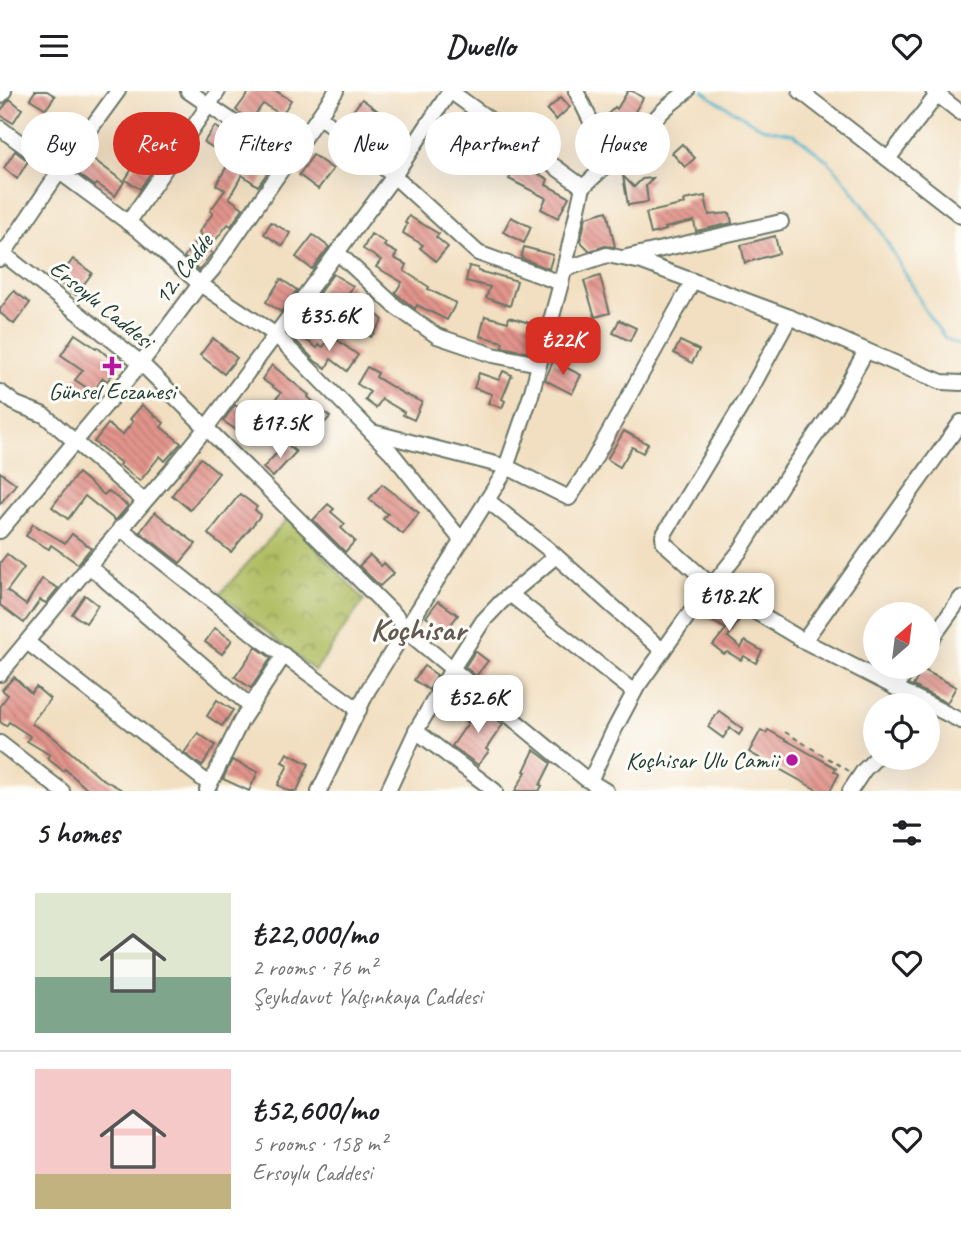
<!DOCTYPE html>
<meta charset="utf-8">
<style>
body{margin:0;font-family:Caveat,sans-serif;background:#f6f6f6;color:#202124;height:100vh;display:flex;flex-direction:column;font-size:26px;white-space:nowrap}
*{box-sizing:border-box;margin:0}
p{font-size:23px;color:#757577}
.icon{flex:none;width:38px;height:38px;fill:none;stroke:currentColor;stroke-width:2;stroke-linecap:round;stroke-linejoin:round}
.map{position:relative;height:700px;overflow:hidden}
.sheet{display:flex;flex-direction:column;background:#fff;flex:1}
.sheet>*{flex:none}
.top-card{position:absolute;left:21px;top:21px;width:920px;height:63px;display:flex;gap:14px}
.needle{width:46px;rotate:28deg}
.tools{position:absolute;left:863px;top:511px;display:grid;gap:14px}
.tools a{display:grid;place-items:center;width:77px;height:77px;border-radius:50%;background:#fff;box-shadow:0 7px 28px #0002;font-size:35px}
.price{position:absolute;translate:-50% -60px;padding:0 16px;border-radius:14px;background:#fff;color:#222;font-size:23px;line-height:46px;filter:drop-shadow(0 2px 4px #0008)}
.price::after{content:'';position:absolute;left:50%;top:42px;width:21px;height:16px;margin-left:-10px;background:inherit;clip-path:polygon(0 0,100% 0,50% 100%)}
.price.on{background:#d93025;color:#fff}
ul{padding:0;list-style:none}
li{display:flex;align-items:center;gap:21px;height:175px;padding:0 35px}
li+li{border-top:2px solid #e0e0e0}
li span{display:grid;place-items:center;flex:none;width:196px;height:140px;border-radius:0px;color:#555}
li>.icon{margin-inline-start:auto}
span .icon{width:84px;height:84px;fill:#fffc;stroke-width:1}
li b{font-size:30px}
h2{display:flex;justify-content:space-between;align-items:center;height:84px;padding:0 35px;font-size:30px}
.tag{padding:0 24px;border-radius:32px;background:#fff;box-shadow:0 7px 28px #0002;font-size:24px;line-height:63px}
.tag.on{background:#d93025;color:#fff}
header{display:flex;justify-content:space-between;align-items:center;height:91px;padding:0 35px;background:#fff;font-size:32px;font-weight:700}
.map>svg:first-child{display:block}
.park{fill:url(#park-crowns);stroke:#667c48;stroke-width:2}
.lines{fill:none;stroke-linecap:round;stroke-linejoin:round}
.stream{stroke:#4cb3cb;stroke-width:2.5}
.building{fill:url(#building-back-hatch)}
.minor-casing{stroke:#697665;stroke-width:18}
.path{stroke:#697665;stroke-width:2;stroke-dasharray:5 5;stroke-linecap:butt}
.minor{stroke:#fff;stroke-width:14}
.poi-dot{fill:#b5179e;stroke:#fdfcf7;stroke-width:2.5}
.labels{text-anchor:middle;dominant-baseline:central;stroke-width:6;stroke-linejoin:round;paint-order:stroke}
.street-label{font-size:24px;fill:#1f3d34;stroke:#fdfcf7}
.poi-label{font-size:24px;fill:#1f3d34;stroke:#fdfcf7}
.district-label{font-size:32px;font-weight:bold;fill:#635b53;stroke:#fdfcf7}
</style>
<header><svg class="icon" aria-label="menu" viewBox="0 0 24 24"><path d="M4 6h16M4 12h16M4 18h16"/></svg>Dwello<svg class="icon" aria-label="heart" viewBox="0 0 24 24"><path d="M12 20l-8-8c-3-5 5-10 8-4 3-6 11-1 8 4z"/></svg></header>
<div class="map">
<svg width="961" height="700" viewBox="0 0 961 700">
<defs>
<pattern id="park-crowns" width="20" height="18" patternUnits="userSpaceOnUse" patternTransform="scale(1.75)"><rect width="20" height="18" fill="#adbb5d"/><path d="M2 6a3 3 0 1 1 6 0M12 15a3 3 0 1 1 6 0" fill="none" stroke="#8c994e"/></pattern>
<pattern id="building-back-hatch" width="6" height="6" patternUnits="userSpaceOnUse" patternTransform="scale(1.75)"><rect width="6" height="6" fill="#e2948c"/><path d="M-1 5l2 2M0 0l6 6M5-1l2 2" fill="none" stroke="#b77a73"/></pattern>
</defs>
<rect width="100%" height="100%" fill="#fdfcf7"/>
<filter id="ink" filterUnits="userSpaceOnUse"><feTurbulence type="fractalNoise" baseFrequency=".0143" numOctaves="2"/><feDisplacementMap in="SourceGraphic" scale="14" xChannelSelector="R" yChannelSelector="G"/><feConvolveMatrix kernelMatrix="1 2 1 2 8 2 1 2 1" color-interpolation-filters="sRGB"/></filter>
<filter id="wash" filterUnits="userSpaceOnUse"><feTurbulence type="fractalNoise" baseFrequency=".00686" numOctaves="4" result="noise"/><feDisplacementMap in="SourceGraphic" scale="28" xChannelSelector="R" yChannelSelector="G"/><feGaussianBlur stdDeviation="1.57" result="paint"/><feColorMatrix in="noise" values="0 0 0 0 0 0 0 0 0 0 0 0 0 0 0 0 0 1.4 0 .05"/><feComposite in="paint" operator="in"/></filter>
<g filter="url(#wash)">
<rect width="100%" height="100%" fill="#f2dfc1"/>
<!-- park -->
<path class="park" d="M288 427 364 509 315 580 220 503Z"/>
<g class="lines">
<!-- stream -->
<path class="stream" d="M703 0 712 7 762 37 794 43 828 70 848 93 877 134 917 203 924 218 945 247 961 255"/>
</g>
<g id="blocks">
<!-- building -->
<g class="building">
<path d="M35 0H47L55 5 46 18 30 8Z"/>
<path d="M250 0H276L291 9 282 24 263 13 250 30 236 19Z"/>
<path d="M628 0H632L643 7 633 24 613 44 604 36 601 30 615 16 617 18Z"/>
<path d="M561 6 570 16 556 29 547 19Z"/>
<path d="M10 8 22 18 13 32 0 24V20Z"/>
<path d="M362 8 382 23 368 43 347 28Z"/>
<path d="M215 35 273 74 258 95 242 84 229 107 243 117 231 135 228 133 208 159 212 162 199 179 184 166 201 143 199 141 213 122 210 120 225 99 216 94 231 68 204 51Z"/>
<path d="M153 42 169 54 140 98 125 89 141 64 138 62Z"/>
<path d="M682 53 695 67 685 76 672 62Z"/>
<path d="M15 60 28 70 17 88 4 77Z"/>
<path d="M85 62 124 91 115 105 97 93 95 95 73 79Z"/>
<path d="M313 64 333 78 318 98 299 84Z"/>
<path d="M518 72 548 88 546 94 569 106 558 127 541 118 546 107 509 88Z"/>
<path d="M623 85 634 96 642 88 653 87 646 95 648 111 628 114Z"/>
<path d="M705 105 709 124 730 122 732 132 696 140 694 130 665 137 666 139 651 143 646 122 685 113 684 109Z"/>
<path d="M607 120 615 156 605 155 590 160 582 152 581 148 586 126Z"/>
<path d="M409 125 439 143 436 146 448 156 436 170 420 157 423 154 403 142 407 133 405 132Z"/>
<path d="M511 126 531 136 524 152 503 141Z"/>
<path d="M271 131 290 142 283 155 264 143Z"/>
<path d="M371 143 386 152 384 155 397 162 394 167 407 174 404 180 429 196 428 198 456 212 447 229 417 214 415 218 395 202 402 191 376 176 381 169 363 158Z"/>
<path d="M313 144 329 156 312 178 296 166Z"/>
<path d="M775 145 779 162 745 172 741 154Z"/>
<path d="M524 156 553 164 549 178 521 167Z"/>
<path d="M73 168 92 182 76 204 57 190Z"/>
<path d="M469 175 478 177V180L493 184V183L517 190 510 215 486 207 490 196 466 190Z"/>
<path d="M333 183 353 195 341 215 319 202Z"/>
<path d="M600 185 610 222 595 226 584 190Z"/>
<path d="M281 188 297 199 281 221 266 211Z"/>
<path d="M14 200 30 212 14 233 0 222V218Z"/>
<path d="M374 221 383 229 371 246 361 238Z"/>
<path d="M485 225 508 231 509 226 533 233 530 247 535 248 531 262 502 256 503 251 480 245Z"/>
<path d="M619 229 636 237 630 250 613 242Z"/>
<path d="M75 243 96 257 97 256 119 275 107 290 103 287 93 301 75 289 83 279 61 264Z"/>
<path d="M298 243 317 257 319 254 323 256 331 245 358 264 347 280 331 268 326 277 315 270 294 248Z"/>
<path d="M213 247 237 267 224 283 200 264Z"/>
<path d="M680 250 699 259 692 272 674 262Z"/>
<path d="M553 270 581 284 572 303 545 289Z"/>
<path d="M272 274 309 304 308 306 330 326 312 345 293 327 294 325 275 309 281 302 262 288Z"/>
<path d="M367 276 378 282 376 286 404 303 422 311 414 329 403 324 404 321 382 308 376 317 365 309 370 301 357 293Z"/>
<path d="M503 280 512 284 502 308 505 310 502 317 488 312 492 303 474 297 479 282 499 289Z"/>
<path d="M142 314 164 332 161 336 181 352 165 370 160 365 140 390 119 374 121 372 94 351 108 333 122 344 133 331 130 328Z"/>
<path d="M235 314 255 328 244 344 223 330Z"/>
<path d="M624 340 648 353 643 362 632 356 620 376 607 368Z"/>
<path d="M286 352 296 361 273 386 263 377Z"/>
<path d="M201 367 219 382 190 419 172 404Z"/>
<path d="M0 381 16 393 0 413Z"/>
<path d="M78 382 104 404 108 400 128 415 117 428 115 429 85 405 68 428 52 416Z"/>
<path d="M382 393 419 422 403 443 383 428 388 423 369 408Z"/>
<path d="M240 403 257 416 255 419 261 424 231 461 208 443Z"/>
<path d="M328 413 334 418 331 421 345 433 341 437 355 450 345 461 313 429Z"/>
<path d="M155 421 196 453 180 472 140 441Z"/>
<path d="M33 433 65 452 72 443 91 457 78 473 51 454 49 458 26 445Z"/>
<path d="M7 463 24 477 7 500 26 514 42 488 58 497 46 512 40 509 24 532 0 514V472Z"/>
<path d="M370 464 381 475 384 472 394 482 380 495 359 475Z"/>
<path d="M85 504 98 514 86 532 72 523Z"/>
<path d="M713 509 741 526 728 546 741 557 745 550 762 560 756 572 744 565 741 569 727 561 724 563 713 554 726 538 701 524Z"/>
<path d="M438 510 458 524 446 540 426 526Z"/>
<path d="M215 537 232 549 222 563 205 551Z"/>
<path d="M256 556 271 567 251 597 235 586Z"/>
<path d="M475 560 488 570 476 585 465 576Z"/>
<path d="M424 575 437 584 429 599 414 589Z"/>
<path d="M922 578 956 596 947 612 913 595Z"/>
<path d="M14 586 31 602 36 596 50 608 33 630 32 633 51 644 99 686 124 700H89L65 678 63 680 47 667 50 664 27 650 30 645 9 631 6 635 0 631V615L8 604 2 599Z"/>
<path d="M217 609 233 619 222 635 207 625Z"/>
<path d="M477 615 503 633 486 658 489 660 478 674 452 655 468 632 466 631Z"/>
<path d="M719 620 743 638 739 644 730 637 723 647 708 636Z"/>
<path d="M761 639 766 642 768 639 836 677 834 680 839 683 830 700H819L749 661Z"/>
<path d="M198 642 215 654 202 675 184 662Z"/>
<path d="M534 659 551 672 540 694 542 695 539 700H515L526 681 524 680Z"/>
<path d="M287 662 309 673 297 700H289L278 694 288 674 282 671Z"/>
<path d="M232 669 258 681 249 700 223 688Z"/>
</g>
</g>
</g>
<g filter="url(#ink)">
<use href="#blocks" fill-opacity="0" stroke="#697665" stroke-width="2"/>
<g class="lines">
<!-- minor casing -->
<g class="minor-casing">
<g id="minor">
<path d="M188 0 289 69"/>
<path d="M450 0 583 96"/>
<path d="M576 0 611 71"/>
<path d="M800 0 961 125"/>
<path d="M933 0 961 22"/>
<path d="M0 5 4 0"/>
<path d="M319 25 394 85 478 162 561 192"/>
<path d="M0 37 137 138 200 193 276 244 391 361 462 450"/>
<path d="M888 68 940 0"/>
<path d="M128 132 218 0"/>
<path d="M0 160 141 272 397 526 405 539 586 688 606 700"/>
<path d="M337 161 396 216 437 245 493 264 539 273"/>
<path d="M627 166 781 131"/>
<path d="M0 168 59 81 118 0"/>
<path d="M565 178 607 164 642 171 787 225 897 273 942 291 961 292"/>
<path d="M790 226 745 309 663 445 664 452 712 495 804 550 961 630"/>
<path d="M0 301 16 313 44 324 144 410"/>
<path d="M372 341 507 376 569 407 588 379 693 190"/>
<path d="M487 409 547 457 663 560"/>
<path d="M120 437 251 541 359 619"/>
<path d="M0 440 141 272 200 193 213 178 336 0"/>
<path d="M89 475 251 616"/>
<path d="M511 504 634 601"/>
<path d="M804 550 961 331"/>
<path d="M27 551 209 693"/>
<path d="M928 553 961 507"/>
<path d="M0 583 89 475 171 380 206 337 394 85 450 0"/>
<path d="M895 597 911 576"/>
<path d="M416 640 495 700"/>
<path d="M0 652 62 700"/>
<path d="M590 690 613 641 637 596 687 526 740 460 784 390 832 321 866 260"/>
<path d="M207 699 241 630 284 564"/>
<path d="M319 700 368 599 504 382 531 304 561 192 583 96 627 55 667 16 687 0"/>
<path d="M388 700 416 640 452 578 483 530 501 511 556 465"/>
<path d="M850 700 864 679 876 667"/>
</g>
</g>
<!-- path -->
<path class="path" d="M785 641 849 680"/>
<!-- minor -->
<use href="#minor" class="minor"/>
</g>
</g>
<!-- markers -->
<g class="poi-dot">
<path d="M108.5 264.5h7v7h7v7h-7v7h-7v-7h-7v-7h7z"/>
<circle cx="792" cy="669" r="7"/>
</g>
<g class="labels">
<!-- street labels -->
<g class="street-label">
<text transform="translate(183 178) rotate(-53)">12. Cadde</text>
<text transform="translate(102 213) rotate(39)">Ersoylu Caddesi</text>
</g>
<!-- poi labels -->
<g class="poi-label">
<text x="112" y="300">Günsel Eczanesi</text>
<text x="778" y="669" text-anchor="end">Koçhisar Ulu Camii</text>
</g>
<!-- district labels -->
<g class="district-label">
<text x="418" y="538">Koçhisar</text>
</g>
</g>
</svg>
<div class="tools">
<a><svg class="needle" viewBox="-14 -14 28 28"><path d="M0-13l5 13h-10z" fill="#e53935"/><path d="M0 13l5-13h-10z" fill="#757577"/></svg></a>
<a><svg class="icon" aria-label="locate" viewBox="0 0 24 24"><circle cx="12" cy="12" r="6"/><path d="M12 2v4M12 18v4M2 12h4M18 12h4"/></svg></a>
</div>
<b class="price" style="left:329px;top:262px">₺35.6K</b>
<b class="price on" style="left:563px;top:286px">₺22K</b>
<b class="price" style="left:280px;top:369px">₺17.5K</b>
<b class="price" style="left:729px;top:542px">₺18.2K</b>
<b class="price" style="left:478px;top:644px">₺52.6K</b>
<div class="top-card">
<a class="tag">Buy</a>
<a class="tag on">Rent</a>
<a class="tag">Filters</a>
<a class="tag">New</a>
<a class="tag">Apartment</a>
<a class="tag">House</a>
</div>
</div>
<section class="sheet">
<h2>5 homes<svg class="icon" aria-label="filters" viewBox="0 0 24 24"><path d="M4 7h16M4 17h16"/><circle cx="9" cy="7" r="2"/><circle cx="15" cy="17" r="2"/></svg></h2>
<ul>
<li><span style="background:linear-gradient(#dfe7d0 60%,#7fa58c 0)"><svg class="icon" aria-label="home" viewBox="0 0 24 24"><path d="M3 11l9-7 9 7M6 9v11h12V9"/></svg></span><div><b>₺22,000/mo</b><p>2 rooms · 76 m²</p><p>Şeyhdavut Yalçınkaya Caddesi</p></div><svg class="icon" aria-label="heart" viewBox="0 0 24 24"><path d="M12 20l-8-8c-3-5 5-10 8-4 3-6 11-1 8 4z"/></svg></li>
<li><span style="background:linear-gradient(#f6c9c9 75%,#c2b280 0)"><svg class="icon" aria-label="home" viewBox="0 0 24 24"><path d="M3 11l9-7 9 7M6 9v11h12V9"/></svg></span><div><b>₺52,600/mo</b><p>5 rooms · 158 m²</p><p>Ersoylu Caddesi</p></div><svg class="icon" aria-label="heart" viewBox="0 0 24 24"><path d="M12 20l-8-8c-3-5 5-10 8-4 3-6 11-1 8 4z"/></svg></li>
</ul>
</section>
